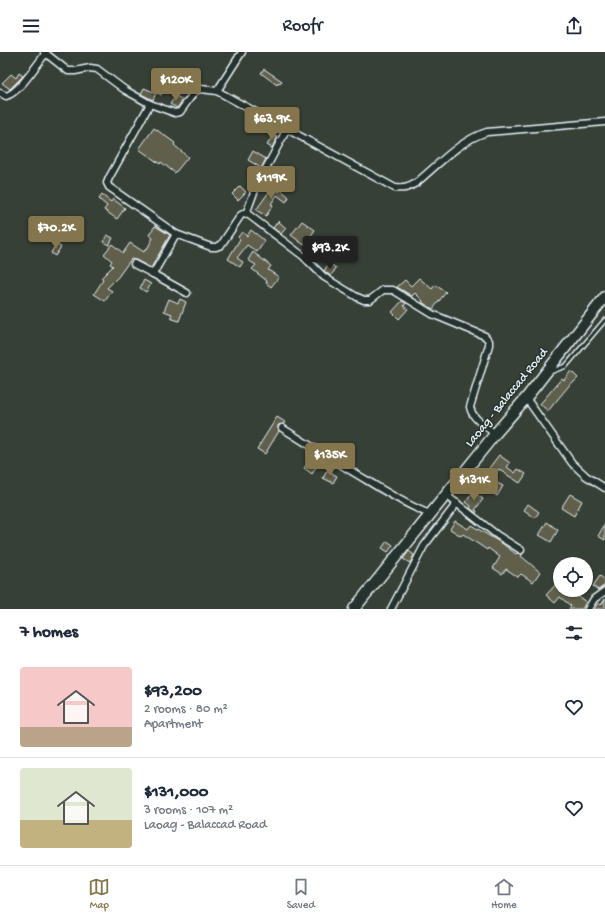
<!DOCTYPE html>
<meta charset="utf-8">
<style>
body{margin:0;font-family:"Gochi Hand",sans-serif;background:#f2f2f3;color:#1f2937;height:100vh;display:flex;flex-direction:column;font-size:15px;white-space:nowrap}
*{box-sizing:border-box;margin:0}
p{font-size:13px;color:#747a83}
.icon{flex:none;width:22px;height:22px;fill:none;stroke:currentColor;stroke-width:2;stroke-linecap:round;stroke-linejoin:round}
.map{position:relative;height:557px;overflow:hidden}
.side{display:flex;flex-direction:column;background:#fff;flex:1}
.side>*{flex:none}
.fabs{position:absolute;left:553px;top:505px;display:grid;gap:8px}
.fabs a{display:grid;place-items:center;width:40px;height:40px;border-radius:50%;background:#fff;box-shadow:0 1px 3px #0004;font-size:20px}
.price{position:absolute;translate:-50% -34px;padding:0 9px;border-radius:4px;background:#84754c;color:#fff;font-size:13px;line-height:26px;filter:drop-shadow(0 1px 2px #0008)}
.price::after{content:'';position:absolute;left:50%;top:24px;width:12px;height:9px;margin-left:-6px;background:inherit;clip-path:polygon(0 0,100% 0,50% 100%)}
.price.current{background:#222;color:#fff}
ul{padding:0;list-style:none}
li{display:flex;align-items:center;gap:12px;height:100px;padding:0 20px}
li+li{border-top:1px solid #e0e1e3}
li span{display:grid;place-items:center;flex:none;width:112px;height:80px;border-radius:4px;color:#555}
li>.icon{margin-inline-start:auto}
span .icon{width:48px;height:48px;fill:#fffc;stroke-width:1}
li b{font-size:17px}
h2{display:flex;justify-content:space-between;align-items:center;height:48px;padding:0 20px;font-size:17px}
header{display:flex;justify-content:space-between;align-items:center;height:52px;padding:0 20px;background:#fff;font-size:18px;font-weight:600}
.tab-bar{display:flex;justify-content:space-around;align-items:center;height:56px;border-top:1px solid #e0e1e3;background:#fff;font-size:11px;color:#747a83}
.tab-bar a{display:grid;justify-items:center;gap:2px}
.tab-bar .current{color:#84754c}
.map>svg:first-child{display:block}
.building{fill:#605f4b;stroke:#e8f1f8}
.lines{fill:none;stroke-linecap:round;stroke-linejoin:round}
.service-casing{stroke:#e8f1f8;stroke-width:6}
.minor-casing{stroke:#e8f1f8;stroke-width:9}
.primary-casing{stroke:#e8f1f8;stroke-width:13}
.service{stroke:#26332d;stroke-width:3}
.minor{stroke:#26332d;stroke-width:6}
.primary{stroke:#26332d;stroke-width:10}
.labels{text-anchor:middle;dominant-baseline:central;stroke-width:3;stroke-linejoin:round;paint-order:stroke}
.street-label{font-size:13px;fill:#e8f1f8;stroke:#26332d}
</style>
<header><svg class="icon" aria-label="menu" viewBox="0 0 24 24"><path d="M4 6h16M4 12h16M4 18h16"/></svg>Roofr<svg class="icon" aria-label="share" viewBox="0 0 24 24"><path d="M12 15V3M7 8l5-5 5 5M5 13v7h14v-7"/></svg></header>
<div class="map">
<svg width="605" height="557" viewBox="0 0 605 557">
<rect width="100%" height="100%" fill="#374036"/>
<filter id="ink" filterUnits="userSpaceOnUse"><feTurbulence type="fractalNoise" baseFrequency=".025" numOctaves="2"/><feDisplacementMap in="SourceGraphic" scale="8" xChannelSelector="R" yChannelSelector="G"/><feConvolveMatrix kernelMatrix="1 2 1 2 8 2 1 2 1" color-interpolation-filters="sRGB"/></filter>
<g filter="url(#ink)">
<!-- building -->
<g class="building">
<path d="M264 17 282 29 280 32 278 31 277 33 261 21Z"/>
<path d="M19 21 23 24 10 37 2 31 11 22 16 26Z"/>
<path d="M156 34 163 38 161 43 154 39Z"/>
<path d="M144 36 156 41 153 48 141 42Z"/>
<path d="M176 44 183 48 177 56 170 52Z"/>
<path d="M154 76 175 91 174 93 188 105 175 121 161 110 160 112 139 97Z"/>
<path d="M273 83 277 85 272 96 267 93Z"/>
<path d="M253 99 266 107 261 116 248 108Z"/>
<path d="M268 132 279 140 281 138 289 145 286 150 277 143 271 152 273 153 266 164 256 158 269 140 264 136Z"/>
<path d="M240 134 246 140 238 148 232 142Z"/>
<path d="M102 143 111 150 113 147 125 156 117 167 104 158 107 154 99 147Z"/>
<path d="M278 169 286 176 281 182 273 176Z"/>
<path d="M302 169 315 178 304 193 291 183Z"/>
<path d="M155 174 170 183 151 216 136 208 131 207 118 225 107 236 112 239 105 249 94 242 103 228 101 226 113 214 110 212 112 209 104 202 112 192 123 201 130 191 144 200 146 196 147 197 153 186 149 183Z"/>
<path d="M251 178 265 189 257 200 247 193 237 206 243 210 240 215 228 207 240 187 238 185 242 180 247 184Z"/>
<path d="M107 183 113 186 109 193 103 190Z"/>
<path d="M56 192 61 195 55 204 51 201Z"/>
<path d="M253 200 271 214 268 218 279 225 271 235 266 231 267 229 252 217 256 213 248 208Z"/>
<path d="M329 211 336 216 331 224 324 219Z"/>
<path d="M419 226 432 237 435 233 446 240 433 257 422 250 423 249 415 241 412 244 397 235 405 228 411 234Z"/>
<path d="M144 228 151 232 146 240 140 236Z"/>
<path d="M169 247 178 251 180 247 186 250 179 269 170 266 172 262 164 259Z"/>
<path d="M402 249 406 251 404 254 408 257 399 267 392 260Z"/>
<path d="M571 319 578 326 573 331 572 330 548 359 540 352 562 326 564 328Z"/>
<path d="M277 365 285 370 284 372 278 373V376L279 379 265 402 257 397Z"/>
<path d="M499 403 510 411 507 415 515 421 518 417 526 422 520 431 498 417 490 429 483 424Z"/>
<path d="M311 406 319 411 312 422 304 416Z"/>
<path d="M327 419 337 424 333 431 323 426Z"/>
<path d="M497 431 503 434 497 444 491 440Z"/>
<path d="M473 440 483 447 475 458 477 459 476 461 470 456 471 454 466 450Z"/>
<path d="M570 442 582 449 574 464 561 456Z"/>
<path d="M528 452 539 460 535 466 524 458Z"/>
<path d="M455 469 468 477 471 473 503 492 516 502 517 501 523 502 521 504 540 520 533 530 521 522 518 525 506 517 502 522 493 516 500 505 488 496 487 498 463 482 461 484 450 477Z"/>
<path d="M547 470 558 478 551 490 539 483Z"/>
<path d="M605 472V488L598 484Z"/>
<path d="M387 489 393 493 388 500 382 496Z"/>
<path d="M409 499 414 503 410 511 403 507Z"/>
<path d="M600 524 605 528V533L598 538 593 534Z"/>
<path d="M560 528V538H574L578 541 576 543 586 550 582 557H569L571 554 560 545 555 551 546 543Z"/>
<path d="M605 547V557H594L598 551 601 553Z"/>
</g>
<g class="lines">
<!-- service casing -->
<g class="service-casing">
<path id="service" d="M550 320 566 314 605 268"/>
</g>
<!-- minor casing -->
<g class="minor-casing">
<g id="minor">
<path d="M44 0 68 19H75L90 16 97 17 125 38 150 52 175 61 180 60 195 39 201 37 217 39 395 136C404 137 408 136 416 131 438 113 460 88 487 80L605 70"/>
<path d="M217 39 242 0"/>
<path d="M0 41 6 44C19 41 37 12 46 1"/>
<path d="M150 52 109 126 107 131 109 135 176 182 211 195H216L221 193 241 163 243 162 249 163 303 204 324 225 357 245 364 248H370L383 238H393L432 262 485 284 489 289V293L470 355C472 367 486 374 495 382"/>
<path d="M246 162 256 135 287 77"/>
<path d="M134 212 153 222 176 182"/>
<path d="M153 222 187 241"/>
<path d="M526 346 572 411 586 424 605 436"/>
<path d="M282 376C311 394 339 412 368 429 388 441 408 454 430 462"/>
<path d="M446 443 497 483 521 498"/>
<path d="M391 557 424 494 457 451"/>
<path d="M588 557 594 547 605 539"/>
</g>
</g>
<!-- primary casing -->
<g class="primary-casing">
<path id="primary" d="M354 557 495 382 526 346 605 245"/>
</g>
<!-- service -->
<use href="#service" class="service"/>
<!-- minor -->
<use href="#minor" class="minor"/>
<!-- primary -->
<use href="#primary" class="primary"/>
</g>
</g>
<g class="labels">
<!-- street labels -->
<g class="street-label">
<text transform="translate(507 346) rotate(-51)">Laoag - Balaccad Road</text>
</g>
</g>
</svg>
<div class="fabs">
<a><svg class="icon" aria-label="locate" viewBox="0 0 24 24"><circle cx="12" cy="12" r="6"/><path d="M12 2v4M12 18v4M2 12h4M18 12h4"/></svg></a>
</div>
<b class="price" style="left:176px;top:50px">$120K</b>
<b class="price" style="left:272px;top:89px">$63.9K</b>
<b class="price" style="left:271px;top:148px">$119K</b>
<b class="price" style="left:56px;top:198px">$70.2K</b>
<b class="price current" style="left:330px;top:218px">$93.2K</b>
<b class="price" style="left:330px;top:425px">$135K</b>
<b class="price" style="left:474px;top:450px">$131K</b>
</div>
<section class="side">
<h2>7 homes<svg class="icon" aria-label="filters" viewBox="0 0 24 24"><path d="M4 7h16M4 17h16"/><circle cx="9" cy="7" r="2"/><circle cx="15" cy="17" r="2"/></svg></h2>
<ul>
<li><span style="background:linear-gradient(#f6c9c9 75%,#b9a48a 0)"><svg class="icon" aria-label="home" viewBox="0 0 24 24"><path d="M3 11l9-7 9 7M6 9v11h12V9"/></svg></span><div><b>$93,200</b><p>2 rooms · 80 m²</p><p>Apartment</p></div><svg class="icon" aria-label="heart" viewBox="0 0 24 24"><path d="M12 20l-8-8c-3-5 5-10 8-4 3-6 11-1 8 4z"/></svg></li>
<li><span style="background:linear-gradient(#dfe7d0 65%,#c2b280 0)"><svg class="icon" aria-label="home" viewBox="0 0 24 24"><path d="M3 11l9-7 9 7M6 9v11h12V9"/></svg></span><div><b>$131,000</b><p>3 rooms · 107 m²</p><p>Laoag - Balaccad Road</p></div><svg class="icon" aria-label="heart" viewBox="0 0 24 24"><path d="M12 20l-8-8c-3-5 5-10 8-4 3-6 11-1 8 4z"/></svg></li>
</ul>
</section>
<nav class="tab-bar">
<a class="current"><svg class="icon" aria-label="map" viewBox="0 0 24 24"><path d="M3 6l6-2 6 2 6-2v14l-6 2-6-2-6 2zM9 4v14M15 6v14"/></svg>Map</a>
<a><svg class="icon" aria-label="saved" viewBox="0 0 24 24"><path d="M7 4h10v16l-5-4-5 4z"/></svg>Saved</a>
<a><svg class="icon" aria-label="home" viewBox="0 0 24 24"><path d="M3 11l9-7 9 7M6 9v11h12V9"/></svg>Home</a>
</nav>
